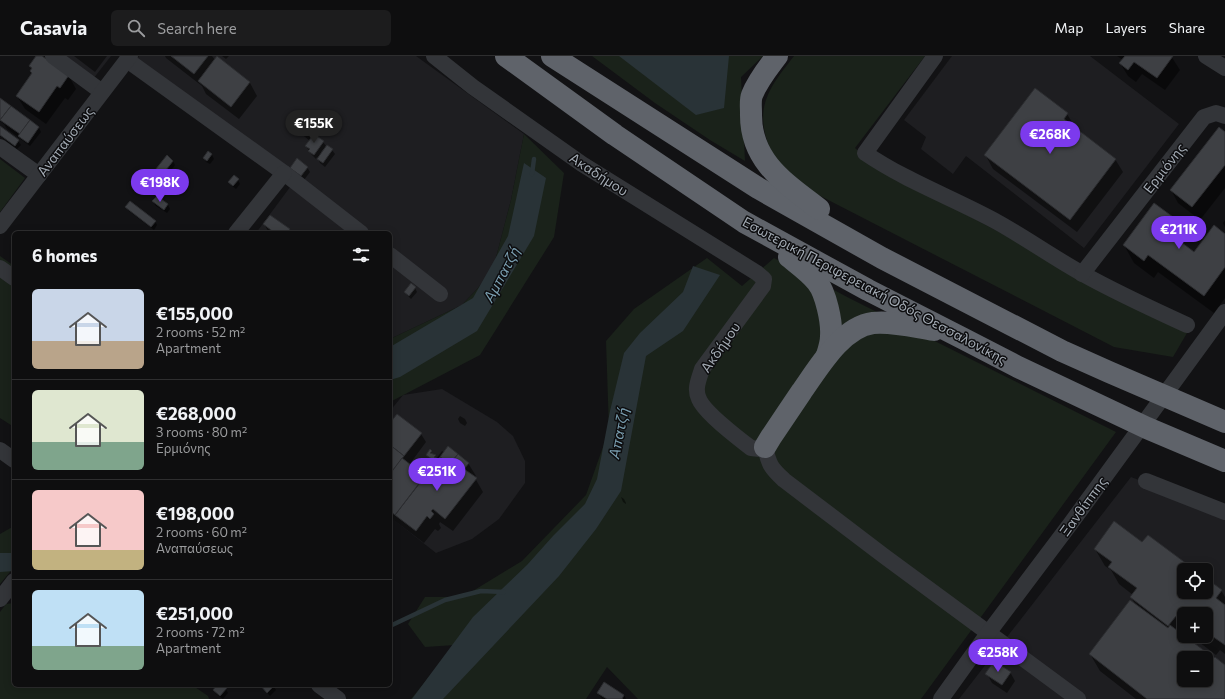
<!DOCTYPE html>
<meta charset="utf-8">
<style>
body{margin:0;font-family:Commissioner,sans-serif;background:#1c1c1d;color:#f1f3f6;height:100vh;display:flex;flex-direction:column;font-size:15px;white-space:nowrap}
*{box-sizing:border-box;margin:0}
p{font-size:13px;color:#9b9c9e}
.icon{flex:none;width:22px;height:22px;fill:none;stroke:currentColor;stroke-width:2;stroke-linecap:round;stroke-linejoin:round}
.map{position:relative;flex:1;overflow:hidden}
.panel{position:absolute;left:12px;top:175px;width:380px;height:456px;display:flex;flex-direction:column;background:#0e0e0f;border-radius:6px;box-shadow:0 2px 10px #0003,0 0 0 1px #2e2e2f}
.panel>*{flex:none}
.tools{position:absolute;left:1177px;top:507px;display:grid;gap:8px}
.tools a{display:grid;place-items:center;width:36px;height:36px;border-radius:6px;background:#0e0e0f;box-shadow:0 2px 10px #0003,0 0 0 1px #2e2e2f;font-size:20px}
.price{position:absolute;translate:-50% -34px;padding:0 9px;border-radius:14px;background:#7c3aed;color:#fff;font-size:13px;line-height:26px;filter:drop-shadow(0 1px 2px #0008)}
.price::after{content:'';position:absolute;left:50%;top:24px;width:12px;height:9px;margin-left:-6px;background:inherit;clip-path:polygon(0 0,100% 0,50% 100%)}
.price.on{background:#222;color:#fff}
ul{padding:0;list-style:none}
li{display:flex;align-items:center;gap:12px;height:100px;padding:0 20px}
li+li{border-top:1px solid #2e2e2f}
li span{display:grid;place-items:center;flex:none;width:112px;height:80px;border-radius:6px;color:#555}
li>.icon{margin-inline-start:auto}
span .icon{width:48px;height:48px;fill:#fffc;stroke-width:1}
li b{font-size:17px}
h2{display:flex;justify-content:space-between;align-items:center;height:48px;padding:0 20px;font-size:17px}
header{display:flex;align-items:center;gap:24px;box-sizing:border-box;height:56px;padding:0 20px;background:#0e0e0f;border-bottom:1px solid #2e2e2f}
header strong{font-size:19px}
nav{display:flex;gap:22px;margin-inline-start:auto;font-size:14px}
.search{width:280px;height:36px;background:#1c1c1d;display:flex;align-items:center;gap:10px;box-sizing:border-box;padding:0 14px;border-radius:6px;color:#9b9c9e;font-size:15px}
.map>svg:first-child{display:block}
.built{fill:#1e1e21;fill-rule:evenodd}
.green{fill:#1a221a}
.water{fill:#293337}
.shadow{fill:#0007;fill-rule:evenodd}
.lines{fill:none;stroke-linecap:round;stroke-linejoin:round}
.stream{stroke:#293337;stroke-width:4.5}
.building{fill:#3e4044;stroke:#2c2d30;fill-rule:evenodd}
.minor{stroke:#333539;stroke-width:16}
.highway{stroke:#5f636a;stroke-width:22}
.labels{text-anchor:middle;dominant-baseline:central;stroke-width:3;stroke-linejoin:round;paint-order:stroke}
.street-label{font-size:14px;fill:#a3abb4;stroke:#0d0d0f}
.water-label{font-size:15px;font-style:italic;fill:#7a9eb0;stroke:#0d0d0f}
</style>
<header>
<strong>Casavia</strong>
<div class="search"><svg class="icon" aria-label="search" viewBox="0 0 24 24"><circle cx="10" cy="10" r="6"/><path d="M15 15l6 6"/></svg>Search here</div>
<nav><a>Map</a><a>Layers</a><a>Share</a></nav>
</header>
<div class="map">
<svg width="1225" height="643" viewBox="0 0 1225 643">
<rect width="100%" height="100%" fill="#121214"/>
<!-- built -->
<g class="built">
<path d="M63 0H111L93 23Z"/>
<path d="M139 0H416L524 78 511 144 492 217 462 249 390 283V177H256L299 119 136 4Z"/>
<path d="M952 0H1090L1179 68 1084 192 966 100 953 118 921 93 926 81 904 64Z"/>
<path d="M442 333 497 366 513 380 525 405V427L499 463 472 483 436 497 390 461V355L403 339Z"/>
<path d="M1131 421 1225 457V643H959ZM1184 514H1206V536H1184ZM1184 558H1206V580H1184ZM1184 602H1206V624H1184Z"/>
</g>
<!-- green -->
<g class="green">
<path d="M592 0H763L741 21 745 105 710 84 655 47Z"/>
<path d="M794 0H925L855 92 874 109 1187 277 1173 301 1114 291 801 130C794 123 785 117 779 109 772 101 769 91 766 81 756 46 774 26 794 0Z"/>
<path d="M524 78 564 117 554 181 480 299 390 346V283L462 249 492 217 511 144Z"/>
<path d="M0 103 25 122 0 156Z"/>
<path d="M0 200 14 210V371L0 362Z"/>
<path d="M707 202 742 230 774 202 849 242 1116 376 921 643H638L607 611 586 643H411L455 589 425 591 408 568 425 541H463L522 505 586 439 609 374 606 285 634 253Z"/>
<path d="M14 470V511L0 528V478Z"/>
<path d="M14 547V629H192L208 640 209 643H0V556L6 548Z"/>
</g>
<!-- water -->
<g class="water">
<path d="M619 0H729L724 52 696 59Z"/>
<path d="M524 107 546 122 534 180 477 275 400 321 390 324V291L473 242 508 180Z"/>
<path d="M693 210 720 219 683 275 646 300 621 435 596 473 559 520 443 643H412L473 561 527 509 553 480 585 448 597 423 610 355 624 297 640 277 683 236Z"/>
<path d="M0 497H14V515L0 516Z"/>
</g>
<!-- shadow -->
<g class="shadow">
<path d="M37 0H40L69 20 76 33 68 44 65 42 46 68 25 53 17 40 33 18 30 10Z"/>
<path d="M74 0H107L95 16Z"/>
<path d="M165 0H212L215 4 217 1 250 27 257 40 239 63 206 38 202 30 166 2Z"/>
<path d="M222 0H229L226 3Z"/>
<path d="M1117 0H1171L1180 14 1165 34 1142 18 1136 26 1128 20 1120 7 1123 4Z"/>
<path d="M1035 34 1067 58 1075 71 1074 72 1115 103 1123 116 1077 176 993 113 986 100Z"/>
<path d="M0 43 39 72 41 76 30 90 7 73 4 68 0 65Z"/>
<path d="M0 72 18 85 21 89 17 93 0 80Z"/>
<path d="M297 72 310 76 313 81 323 86 326 90 321 96 323 97 328 91 332 94 335 98 325 111 320 107 317 101 316 103 312 99 306 90 310 85 299 76Z"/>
<path d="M1225 77V132L1200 164 1178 147 1171 134Z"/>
<path d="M208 96 212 99 214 103 210 108 206 106 204 102Z"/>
<path d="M173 105 175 109 162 127 156 122 153 118Z"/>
<path d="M307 111 310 116 304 124 293 116Z"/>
<path d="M238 124 240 128 236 133 232 130 230 126Z"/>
<path d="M157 141 168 149 170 153 167 157 156 150 153 146Z"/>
<path d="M127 151 155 165 157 169 154 174 129 155Z"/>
<path d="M1225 164V171L1223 167Z"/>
<path d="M1176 165 1186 182 1182 188 1194 197 1225 179V242L1214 257 1158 216 1154 222 1134 207 1124 189Z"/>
<path d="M264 168 289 174 291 177H267L268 175Z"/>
<path d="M415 232 417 236 411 243 408 240 405 236Z"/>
<path d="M460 360 465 363 467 367 465 370 460 367 458 363Z"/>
<path d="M390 369 421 378 426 386 409 409 411 411 414 408 428 418 436 407 430 403 428 399 434 401 436 403 442 395 468 407 476 420 475 422 483 436 453 475 440 466 439 468 441 472 438 475 435 473 424 487 390 461Z"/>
<path d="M621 441 624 443 626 447V448L623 446Z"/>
<path d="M1142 488 1194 514H1184V536H1206V523L1221 534 1225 541V598L1220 594 1216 599 1191 580H1206V558H1184L1183 580 1225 610V643H1136L1100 615 1090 598 1136 549 1131 541 1133 539 1119 528 1111 514 1105 510 1095 493ZM1184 602H1206V624H1184Z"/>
<path d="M1010 616 1015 625 1007 637 992 627 987 618Z"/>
<path d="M218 629H222L226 633 228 637 223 643 216 638 214 634Z"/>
<path d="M260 629H273L276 634 270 640Z"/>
<path d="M598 637 624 639 626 643H602Z"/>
</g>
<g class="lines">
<!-- stream -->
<g class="stream">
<path d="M532 118 534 103"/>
<path d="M390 570 445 544 481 535 504 536"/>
</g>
</g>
<!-- building -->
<g class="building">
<path d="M36 0H42L69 19 60 32 57 30 39 56 16 40 32 17 30 15 32 12 29 10Z"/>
<path d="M171 0H208L194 18Z"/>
<path d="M217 0 250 26 231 51 198 25Z"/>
<path d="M1125 0H1173L1157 22 1134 6 1128 14 1119 7Z"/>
<path d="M1035 32 1068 57 1064 63 1116 103 1070 164 984 99Z"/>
<path d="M0 42 11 50 0 64Z"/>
<path d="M11 50 30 64 20 78 0 64Z"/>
<path d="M30 64 39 71 28 87 18 80Z"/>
<path d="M300 66 311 75 306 80 296 72Z"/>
<path d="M0 70 19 84 15 90 0 79Z"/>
<path d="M1219 71 1225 76V109L1192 151 1170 134Z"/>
<path d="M314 78 324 85 314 99 308 95 310 93 305 90Z"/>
<path d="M327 89 333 93 323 107 317 103Z"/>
<path d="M208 95 212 98 207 105 203 102Z"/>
<path d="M167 99 173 105 159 123 152 118Z"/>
<path d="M297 102 308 111 301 120 290 112Z"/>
<path d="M234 119 239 123 233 130 228 126Z"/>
<path d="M157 140 168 148 164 154 152 145Z"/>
<path d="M130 145 156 165 151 171 125 151Z"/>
<path d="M1154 147 1177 164 1168 176 1194 196 1214 169 1225 178V211L1204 240 1148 199 1144 205 1123 189Z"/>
<path d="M270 159 290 173 287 177H275L263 168Z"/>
<path d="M411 227 416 231 409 240 404 236Z"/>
<path d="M397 358 422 377 404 400 390 389V367Z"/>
<path d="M390 389 404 400 390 418Z"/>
<path d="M448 390 458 398 450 408 440 401Z"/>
<path d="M430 393 432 395 430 397 436 399 434 401 438 403 436 406 426 399Z"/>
<path d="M458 398 469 407 464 413 477 422 445 463 433 453 431 455 434 458 430 463 427 460 416 475 395 459 440 401 450 408Z"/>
<path d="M402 402 411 409 413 406 427 417 395 459 390 455V418Z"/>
<path d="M1114 465 1142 486 1148 479 1195 514H1184V536H1206V522L1222 534 1216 542 1225 549V589L1209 578 1206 582 1204 580H1206V558H1184V566L1176 560 1168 570 1130 541 1137 532 1108 511 1112 506 1094 493Z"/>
<path d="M1130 544 1168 572 1170 569 1214 602 1215 601 1225 609V643H1147L1089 598ZM1184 602H1206V624H1184Z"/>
<path d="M994 605 1011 616 1002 629 985 618Z"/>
<path d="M604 626 624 639 622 643H607L597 637Z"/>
<path d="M217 629H223L227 632 220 640 213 634Z"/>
<path d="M260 629H275L267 637Z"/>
</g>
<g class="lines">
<!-- minor -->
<g class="minor">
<path d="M53 0 102 36"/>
<path d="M434 0 473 31 582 108 757 217 764 223 763 230 702 313C699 323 694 333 699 343 704 356 739 383 751 392L760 393 765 391C769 409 771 412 784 424L884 500 1078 643"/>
<path d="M935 0 865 97C906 125 953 142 997 166 1026 182 1054 202 1083 218 1117 237 1152 253 1187 269"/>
<path d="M1206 0 1225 12"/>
<path d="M127 4 284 117 361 177"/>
<path d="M0 91 39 119"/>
<path d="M0 170 130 0"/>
<path d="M236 177 284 117"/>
<path d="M390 199 440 238"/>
<path d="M0 212 14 222"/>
<path d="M1082 218 1204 61 1216 57 1225 60"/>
<path d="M0 394 14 404"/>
<path d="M1146 425 1225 456"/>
<path d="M0 543 14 525"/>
<path d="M319 629 338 643"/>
<path d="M941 643 989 576 1071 467 1225 256"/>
</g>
<!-- highway -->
<g class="highway">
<path d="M506 0 615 79 744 166 868 234 962 282 1018 311 1147 372 1225 405"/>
<path d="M552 0 758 132 882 202 1062 295 1109 316 1225 366"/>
<path d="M777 0C768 12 758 24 752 39 750 44 751 51 751 57 750 105 785 127 819 153"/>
<path d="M789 201C799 209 810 217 817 226 826 237 832 266 831 280 831 286 829 293 827 299"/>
<path d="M765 391 771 381C781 366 792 350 802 335 819 311 842 271 873 267 893 265 915 271 934 274"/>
</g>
</g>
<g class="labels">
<!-- street labels -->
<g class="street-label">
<text transform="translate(65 85) rotate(-53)">Αναπαύσεως</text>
<text transform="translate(1164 112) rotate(-52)">Ερμιόνης</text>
<text transform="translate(599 118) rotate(33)">Ακαδήμου</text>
<text transform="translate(875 234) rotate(28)">Εσωτερική Περιφερειακή Οδός Θεσσαλονίκης</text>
<text transform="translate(720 291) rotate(-55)">Ακδήμου</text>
<text transform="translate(1083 450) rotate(-54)">Ξανθίππης</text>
</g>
<!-- water labels -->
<g class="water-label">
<text transform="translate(501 218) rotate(-62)">Αμπατζή</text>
<text transform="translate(618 377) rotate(-79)">Απατζή</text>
</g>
</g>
</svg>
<div class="tools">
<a><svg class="icon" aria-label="locate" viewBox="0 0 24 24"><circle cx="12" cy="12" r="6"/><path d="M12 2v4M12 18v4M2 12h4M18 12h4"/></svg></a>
<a>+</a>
<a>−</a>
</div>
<b class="price on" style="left:314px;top:88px">€155K</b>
<b class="price" style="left:1050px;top:99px">€268K</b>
<b class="price" style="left:160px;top:147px">€198K</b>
<b class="price" style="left:1179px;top:194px">€211K</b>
<b class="price" style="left:437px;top:436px">€251K</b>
<b class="price" style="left:998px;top:617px">€258K</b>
<section class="panel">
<h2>6 homes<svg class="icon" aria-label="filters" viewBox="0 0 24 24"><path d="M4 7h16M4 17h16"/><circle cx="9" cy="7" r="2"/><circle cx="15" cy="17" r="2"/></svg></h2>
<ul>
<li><span style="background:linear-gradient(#c9d6e8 65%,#b9a48a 0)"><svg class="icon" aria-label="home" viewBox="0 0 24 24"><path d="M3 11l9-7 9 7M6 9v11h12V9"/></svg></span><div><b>€155,000</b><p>2 rooms · 52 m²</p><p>Apartment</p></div></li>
<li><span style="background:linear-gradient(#dfe7d0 65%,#7fa58c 0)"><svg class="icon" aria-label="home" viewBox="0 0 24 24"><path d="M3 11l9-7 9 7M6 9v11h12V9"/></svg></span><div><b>€268,000</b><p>3 rooms · 80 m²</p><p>Ερμιόνης</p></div></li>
<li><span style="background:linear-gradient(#f6c9c9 75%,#c2b280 0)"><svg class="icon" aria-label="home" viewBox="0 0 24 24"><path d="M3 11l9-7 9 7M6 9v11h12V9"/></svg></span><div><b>€198,000</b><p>2 rooms · 60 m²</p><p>Αναπαύσεως</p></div></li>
<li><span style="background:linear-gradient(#bfe0f5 70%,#7fa58c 0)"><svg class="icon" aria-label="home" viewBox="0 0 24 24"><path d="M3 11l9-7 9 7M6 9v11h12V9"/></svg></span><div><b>€251,000</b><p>2 rooms · 72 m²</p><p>Apartment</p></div></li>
</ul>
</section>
</div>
